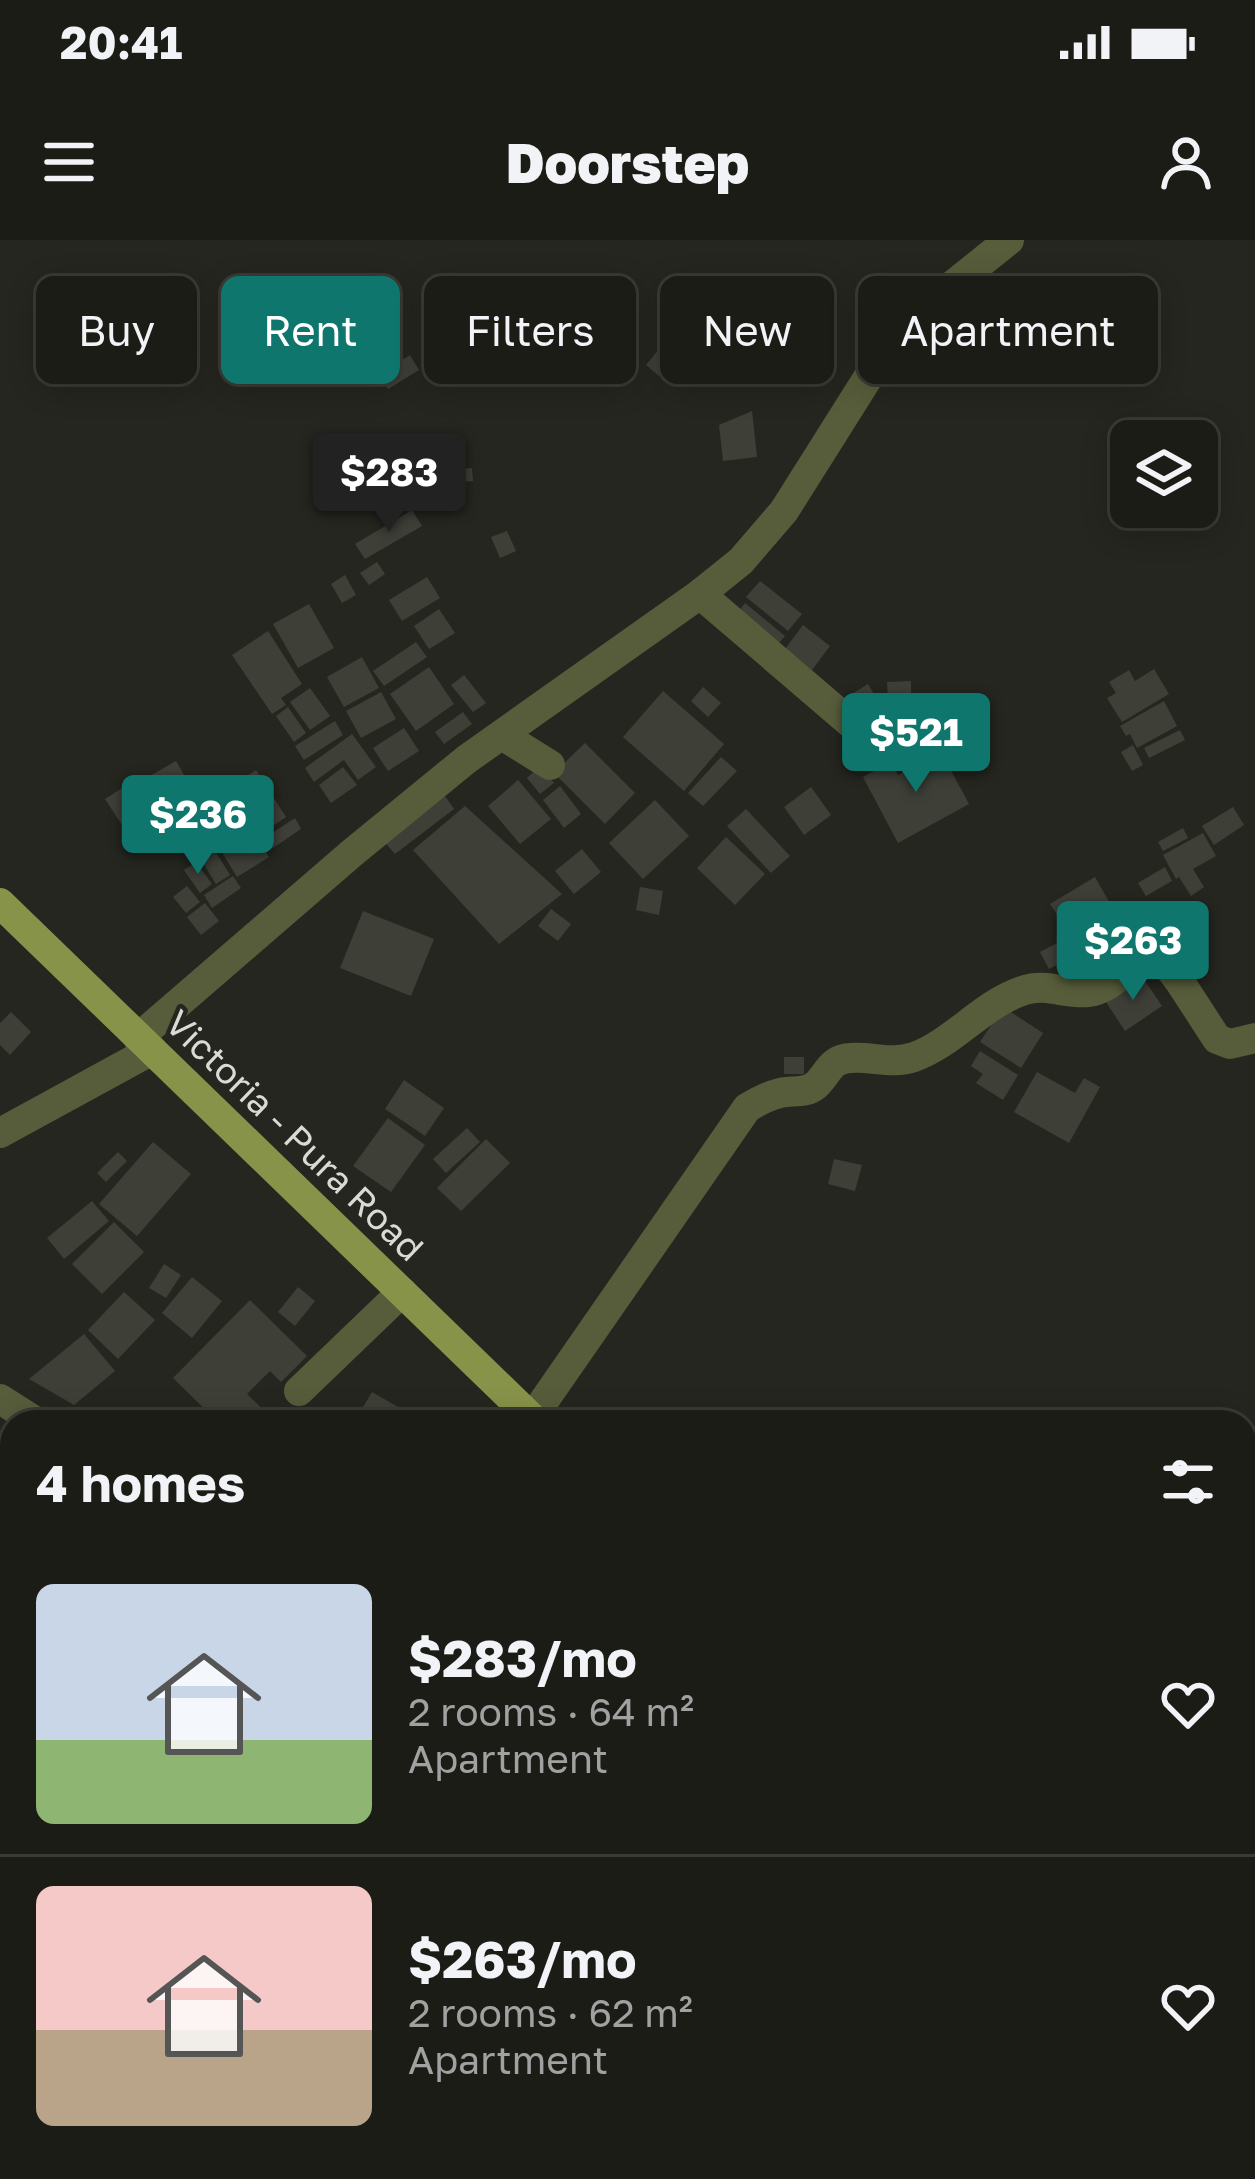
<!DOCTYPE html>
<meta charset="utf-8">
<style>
body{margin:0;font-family:"Golos Text",sans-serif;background:#292924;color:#f1f3f6;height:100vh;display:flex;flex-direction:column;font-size:45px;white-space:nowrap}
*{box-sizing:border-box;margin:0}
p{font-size:39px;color:#a0a1a1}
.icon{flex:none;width:66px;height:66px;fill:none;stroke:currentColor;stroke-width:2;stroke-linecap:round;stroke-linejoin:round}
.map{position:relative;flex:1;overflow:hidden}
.panel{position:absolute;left:0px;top:1170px;width:1257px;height:771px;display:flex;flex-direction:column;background:#1c1c17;border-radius:36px 36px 0 0;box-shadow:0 6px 30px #0003,0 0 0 3px #3a3a36}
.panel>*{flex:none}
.top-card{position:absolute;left:36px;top:36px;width:1185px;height:108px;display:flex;gap:24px}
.controls{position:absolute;left:1110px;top:180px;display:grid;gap:24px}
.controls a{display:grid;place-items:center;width:108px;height:108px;border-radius:18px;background:#1c1c17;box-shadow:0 6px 30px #0003,0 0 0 3px #3a3a36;font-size:60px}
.price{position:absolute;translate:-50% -102px;padding:0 27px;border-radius:12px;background:#0f766e;color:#fff;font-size:39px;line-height:78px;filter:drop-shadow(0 3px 6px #0008)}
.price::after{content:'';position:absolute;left:50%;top:72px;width:36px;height:27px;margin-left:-18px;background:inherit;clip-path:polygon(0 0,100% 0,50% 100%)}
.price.current{background:#222;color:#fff}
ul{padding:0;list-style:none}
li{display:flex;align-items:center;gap:36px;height:300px;padding:0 36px}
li+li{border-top:3px solid #3a3a36}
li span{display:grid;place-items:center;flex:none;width:336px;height:240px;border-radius:18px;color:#555}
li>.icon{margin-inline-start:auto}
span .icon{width:144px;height:144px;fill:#fffc;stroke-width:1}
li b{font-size:51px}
h2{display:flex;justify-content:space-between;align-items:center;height:144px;padding:0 36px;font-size:51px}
.pill{padding:0 42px;border-radius:18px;background:#1c1c17;box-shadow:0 6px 30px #0003,0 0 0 3px #3a3a36;font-size:42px;line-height:108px}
.pill.current{background:#0f766e;color:#fff}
.status{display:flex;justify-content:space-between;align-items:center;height:84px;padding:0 60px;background:#1c1c17;direction:ltr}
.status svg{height:33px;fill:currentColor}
header{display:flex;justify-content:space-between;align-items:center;height:156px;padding:0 36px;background:#1c1c17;font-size:54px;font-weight:800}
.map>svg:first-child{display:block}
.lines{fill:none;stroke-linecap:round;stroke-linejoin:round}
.river{stroke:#1b0a24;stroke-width:63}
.building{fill:#3e4038}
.minor{stroke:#575d3b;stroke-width:30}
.major{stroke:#88934a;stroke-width:30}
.labels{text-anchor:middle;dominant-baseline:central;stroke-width:9;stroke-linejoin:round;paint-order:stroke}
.street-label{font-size:36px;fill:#dadbd6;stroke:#25261f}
</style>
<div class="status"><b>20:41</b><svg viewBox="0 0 49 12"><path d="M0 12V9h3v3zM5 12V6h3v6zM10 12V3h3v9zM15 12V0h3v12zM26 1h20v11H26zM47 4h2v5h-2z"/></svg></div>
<header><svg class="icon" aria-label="menu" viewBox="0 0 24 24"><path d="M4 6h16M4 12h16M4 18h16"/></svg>Doorstep<svg class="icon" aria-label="person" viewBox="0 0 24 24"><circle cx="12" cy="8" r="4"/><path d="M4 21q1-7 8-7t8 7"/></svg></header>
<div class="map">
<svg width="1255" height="1939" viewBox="0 0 1255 1939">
<rect width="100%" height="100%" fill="#25261f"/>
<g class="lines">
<!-- river -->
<g class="river">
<path d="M1245 1603 1255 1598"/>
<path d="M657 1939 665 1929"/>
</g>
</g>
<!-- building -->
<g class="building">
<path d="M669 97 682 108 659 136 646 125Z"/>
<path d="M410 115 419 130 388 149 379 134Z"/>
<path d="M752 171 757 217 723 221 719 185Z"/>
<path d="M472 228 473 241 448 243 447 230Z"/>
<path d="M412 270 422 286 365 319 355 304Z"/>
<path d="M507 291 516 311 500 318 491 297Z"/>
<path d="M377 322 385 334 369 345 360 333Z"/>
<path d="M345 335 356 355 342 363 331 344Z"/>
<path d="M427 337 440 358 402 381 389 360Z"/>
<path d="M760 341 802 374 788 391 746 357Z"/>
<path d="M745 363 785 396 779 403 739 371Z"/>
<path d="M309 364 334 408 298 428 273 384Z"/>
<path d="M439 369 455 393 429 409 414 386Z"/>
<path d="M803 385 830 406 812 430 785 409Z"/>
<path d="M268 391 302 444 281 458 286 465 272 474 232 415Z"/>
<path d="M416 402 427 417 384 446 373 431Z"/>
<path d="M362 417 379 448 344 467 327 437Z"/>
<path d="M429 427 454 464 416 491 390 454Z"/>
<path d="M1154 429 1169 454 1122 482 1107 458 1116 453 1109 442 1129 430 1135 441Z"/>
<path d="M464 435 486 463 473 472 451 445Z"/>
<path d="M911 441V458L888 459 887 442Z"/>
<path d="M868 444 875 456 850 471 842 460Z"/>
<path d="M703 447 721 463 708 477 691 461Z"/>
<path d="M310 448 330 476 310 490 290 462Z"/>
<path d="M663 451 724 504 684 551 623 497Z"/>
<path d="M381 452 396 479 361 498 346 471Z"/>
<path d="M1164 461 1177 486 1137 508 1130 494 1126 496 1120 486Z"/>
<path d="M288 467 306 493 294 502 276 476Z"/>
<path d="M463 472 472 484 444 504 435 492Z"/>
<path d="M335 481 343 495 304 520 295 506Z"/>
<path d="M404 488 419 511 388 531 373 508Z"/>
<path d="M1180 490 1185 500 1149 518 1144 508Z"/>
<path d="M352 494 376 527 358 540 344 520 314 542 305 528Z"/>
<path d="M585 503 635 553 605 584 554 533Z"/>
<path d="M1133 505 1143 525 1132 531 1121 512Z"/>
<path d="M941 512 969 564 898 603 863 537 891 522 898 535Z"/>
<path d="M721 517 737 531 703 566 688 553Z"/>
<path d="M176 521 195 554 155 577 136 544Z"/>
<path d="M540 526 554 543 540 554 527 538Z"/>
<path d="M343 527 357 545 331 563 319 545Z"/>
<path d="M256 530 286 577 262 593 243 564 186 600 175 583Z"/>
<path d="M518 540 551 579 520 604 488 566Z"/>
<path d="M560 546 581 574 564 588 543 560Z"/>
<path d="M811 547 831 575 804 595 784 567Z"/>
<path d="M122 548 138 576 122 585 105 559Z"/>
<path d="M442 552 454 569 395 614 382 599Z"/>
<path d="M655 560 689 596 643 639 609 603Z"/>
<path d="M465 566 562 654 499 704 413 610Z"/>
<path d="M1233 567 1244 585 1214 605 1202 586Z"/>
<path d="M746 569 790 616 771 633 727 586Z"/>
<path d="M243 576 269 617 237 637 212 596Z"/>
<path d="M295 578 301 589 273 608 266 597Z"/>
<path d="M1183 588 1188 598 1163 611 1158 602Z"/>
<path d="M1203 593 1216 616 1193 629 1204 647 1191 656 1179 637 1176 639 1163 615Z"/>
<path d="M726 597 765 634 735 665 697 628Z"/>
<path d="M209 601 230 635 216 644 195 610Z"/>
<path d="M582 609 601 632 574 654 555 631Z"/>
<path d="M196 622 212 644 200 653 184 630Z"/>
<path d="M1165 627 1172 641 1146 656 1138 643Z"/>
<path d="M233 636 241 648 212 668 204 655Z"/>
<path d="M1095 637 1123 686 1082 711 1050 664Z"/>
<path d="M187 646 200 662 186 673 173 657Z"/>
<path d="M640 647 663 651 659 675 636 670Z"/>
<path d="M205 663 219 681 201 695 187 677Z"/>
<path d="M551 669 571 684 558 701 538 686Z"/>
<path d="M363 671 434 699 411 756 340 728Z"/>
<path d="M1115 696 1129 721 1112 731 1097 706Z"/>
<path d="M1059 702 1068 719 1049 729 1040 712Z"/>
<path d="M1141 735 1162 766 1125 791 1104 759Z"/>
<path d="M1003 767 1043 793 1021 828 980 802Z"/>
<path d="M11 772 31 792 10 815 0 805V783Z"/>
<path d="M980 811 1018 835 1003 860 976 843 983 834 971 826Z"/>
<rect x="784" y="817" width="20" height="17"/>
<path d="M1037 832 1075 853 1084 838 1100 847 1069 903 1014 872Z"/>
<path d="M404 840 444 868 425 896 385 869Z"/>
<path d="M388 878 425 905 391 952 353 926Z"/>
<path d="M467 888 480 902 446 933 433 919Z"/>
<path d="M486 899 510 923 461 971 437 948Z"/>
<path d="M153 902 191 934 137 996 99 964Z"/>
<path d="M118 912 127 921 106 942 97 933Z"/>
<path d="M834 919 862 925 855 951 828 944Z"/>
<path d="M92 961 109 981 64 1019 47 998Z"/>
<path d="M114 982 144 1012 102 1054 72 1024Z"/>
<path d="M164 1024 181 1035 166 1058 149 1048Z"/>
<path d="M192 1037 222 1061 192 1098 162 1073Z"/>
<path d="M298 1047 315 1061 295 1086 278 1072Z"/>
<path d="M124 1052 155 1080 118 1119 88 1090Z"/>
<path d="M250 1060 307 1116 281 1142 270 1131 247 1154 276 1182H218L173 1138Z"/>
<path d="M84 1094 115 1131 74 1165 29 1139Z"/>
<path d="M372 1152 398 1167 390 1182H377L360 1172Z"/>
<path d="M1 1205 12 1238V1272L0 1276Z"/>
</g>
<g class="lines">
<!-- minor -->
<g class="minor">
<path d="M700 354 889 516"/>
<path d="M502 495 550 525"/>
<path d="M138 798 352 613 467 519 700 354 741 321 784 271 876 125 900 94 928 65 1009 0"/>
<path d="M0 893 152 810"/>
<path d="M299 1151 402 1052"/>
<path d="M0 1159 36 1182"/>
<path d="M532 1178 747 868C758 861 768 856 780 853 792 850 806 854 816 845 828 834 830 819 850 818 873 816 891 825 914 817 955 802 983 763 1025 750 1046 743 1068 755 1089 752 1109 749 1121 733 1137 724 1143 721 1149 720 1155 718L1166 723 1180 742 1217 799 1230 804 1255 798"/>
</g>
<!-- major -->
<g class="major">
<path d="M0 663 536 1182"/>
<path d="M1245 1752 1255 1759"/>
</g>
</g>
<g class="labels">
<!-- street labels -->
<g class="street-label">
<text transform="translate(295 895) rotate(44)">Victoria - Pura Road</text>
</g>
</g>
</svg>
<div class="controls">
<a><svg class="icon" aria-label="layers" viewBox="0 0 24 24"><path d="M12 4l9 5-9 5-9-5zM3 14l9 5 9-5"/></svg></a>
</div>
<b class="price current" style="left:389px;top:295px">$283</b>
<b class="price" style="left:916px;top:555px">$521</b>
<b class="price" style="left:198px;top:637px">$236</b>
<b class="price" style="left:1133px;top:763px">$263</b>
<div class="top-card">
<a class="pill">Buy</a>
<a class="pill current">Rent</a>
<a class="pill">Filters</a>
<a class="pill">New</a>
<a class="pill">Apartment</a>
</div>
<section class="panel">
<h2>4 homes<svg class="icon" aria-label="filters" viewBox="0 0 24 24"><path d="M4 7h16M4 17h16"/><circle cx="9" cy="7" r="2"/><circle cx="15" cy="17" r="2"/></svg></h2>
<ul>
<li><span style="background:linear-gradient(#c9d6e8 65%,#8fb573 0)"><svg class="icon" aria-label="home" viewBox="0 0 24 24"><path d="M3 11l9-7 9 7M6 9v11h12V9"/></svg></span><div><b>$283/mo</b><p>2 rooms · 64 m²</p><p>Apartment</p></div><svg class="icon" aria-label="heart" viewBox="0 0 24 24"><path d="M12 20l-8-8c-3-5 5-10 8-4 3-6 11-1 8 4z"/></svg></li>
<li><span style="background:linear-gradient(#f6c9c9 60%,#b9a48a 0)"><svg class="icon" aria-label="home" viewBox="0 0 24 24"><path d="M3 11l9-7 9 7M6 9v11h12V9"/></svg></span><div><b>$263/mo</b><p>2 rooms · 62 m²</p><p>Apartment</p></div><svg class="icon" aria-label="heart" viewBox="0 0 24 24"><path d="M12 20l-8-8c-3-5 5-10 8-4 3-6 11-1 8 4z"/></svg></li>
</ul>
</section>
</div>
